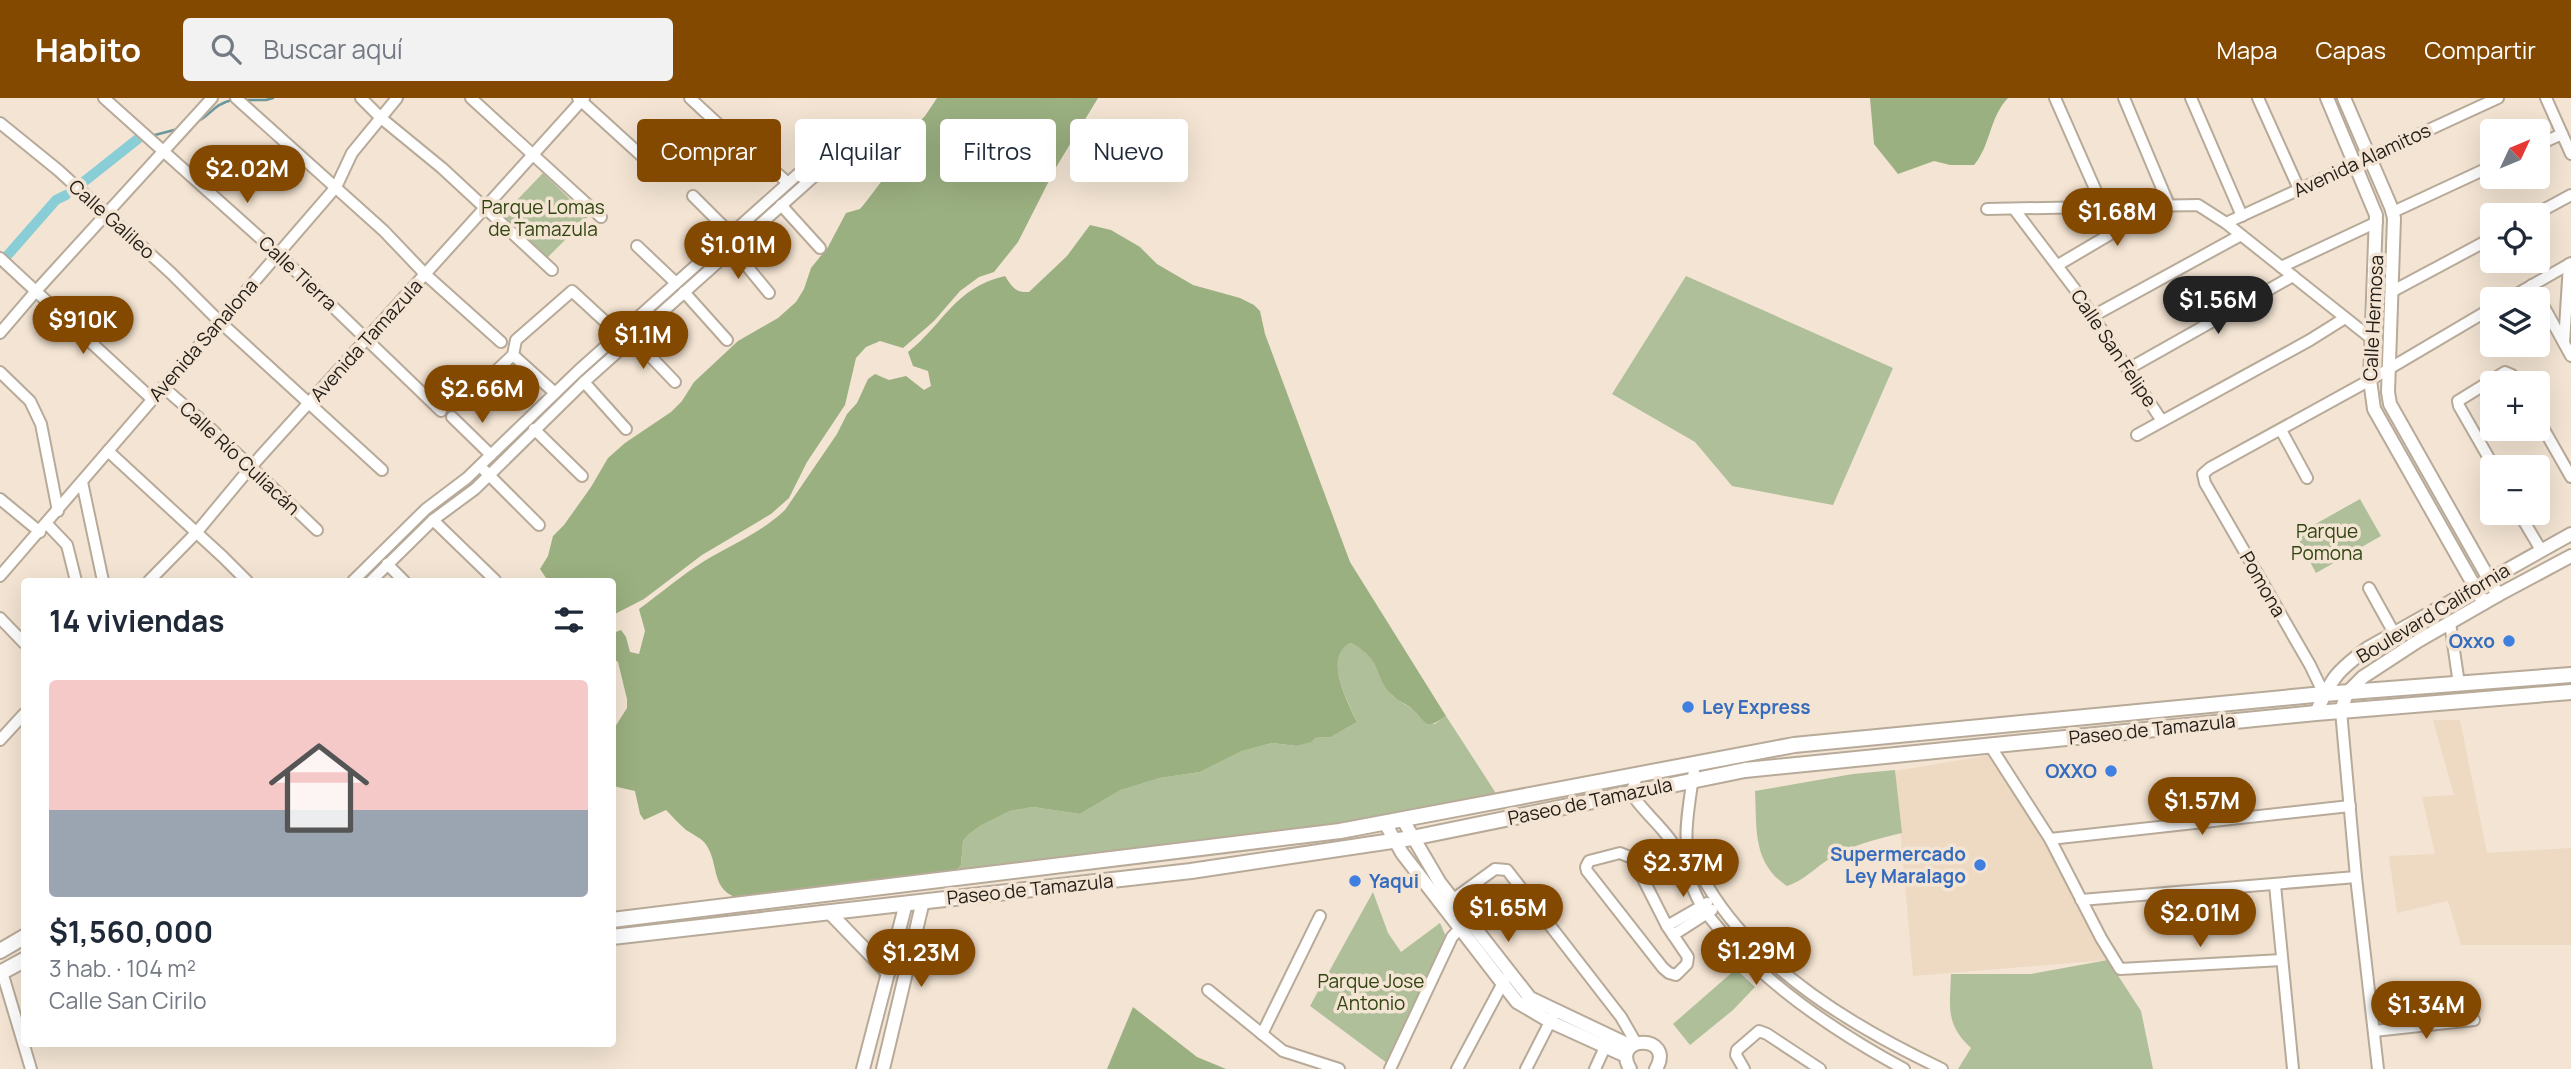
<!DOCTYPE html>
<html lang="es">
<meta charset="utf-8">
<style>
body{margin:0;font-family:Manrope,sans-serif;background:#f2f2f3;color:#1f2937;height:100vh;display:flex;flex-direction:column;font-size:26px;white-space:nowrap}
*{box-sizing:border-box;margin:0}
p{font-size:23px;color:#747a83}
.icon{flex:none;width:38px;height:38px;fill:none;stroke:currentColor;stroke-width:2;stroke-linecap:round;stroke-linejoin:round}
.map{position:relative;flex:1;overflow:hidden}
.sheet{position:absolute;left:21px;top:480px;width:595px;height:469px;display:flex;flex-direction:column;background:#fff;border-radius:7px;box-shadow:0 7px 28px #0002}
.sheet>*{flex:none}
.hud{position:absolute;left:637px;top:21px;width:665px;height:63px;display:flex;gap:14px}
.needle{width:46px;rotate:46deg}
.fabs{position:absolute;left:2480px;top:21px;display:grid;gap:14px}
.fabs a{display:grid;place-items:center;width:70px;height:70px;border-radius:7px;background:#fff;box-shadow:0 7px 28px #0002;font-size:35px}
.price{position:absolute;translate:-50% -60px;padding:0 16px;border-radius:24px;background:#844901;color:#fff;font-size:23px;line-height:46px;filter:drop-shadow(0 2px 4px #0008)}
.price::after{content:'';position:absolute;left:50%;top:42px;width:21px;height:16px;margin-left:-10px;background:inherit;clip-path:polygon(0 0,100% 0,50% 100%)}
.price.current{background:#222;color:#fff}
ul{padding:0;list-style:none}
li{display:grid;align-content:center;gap:14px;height:371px;padding:0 28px}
li span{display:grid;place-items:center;height:217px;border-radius:7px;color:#555}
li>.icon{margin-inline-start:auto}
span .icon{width:126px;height:126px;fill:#fffc;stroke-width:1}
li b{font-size:30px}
h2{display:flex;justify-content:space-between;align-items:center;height:84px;padding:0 28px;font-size:30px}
.tag{padding:0 24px;border-radius:7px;background:#fff;box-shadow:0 7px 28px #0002;font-size:24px;line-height:63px}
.tag.current{background:#844901;color:#fff}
header{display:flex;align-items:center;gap:42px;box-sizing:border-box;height:98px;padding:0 35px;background:#844901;color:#fff}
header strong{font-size:33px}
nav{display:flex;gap:38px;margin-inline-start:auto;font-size:24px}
.search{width:490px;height:63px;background:#f2f2f3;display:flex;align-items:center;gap:18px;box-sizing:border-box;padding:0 24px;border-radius:7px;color:#747a83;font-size:26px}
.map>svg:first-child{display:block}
.built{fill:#eedac3}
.green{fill:#aebf9a}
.forest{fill:#9bb081}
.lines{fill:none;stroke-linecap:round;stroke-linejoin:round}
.stream{stroke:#6a989d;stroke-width:2.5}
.canal{stroke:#89cdd6;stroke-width:10}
.minor-casing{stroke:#b8aa99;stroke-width:14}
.tertiary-casing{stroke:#b8aa99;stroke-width:16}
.secondary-casing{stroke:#b8aa99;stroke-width:18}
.minor{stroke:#fff;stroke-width:10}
.tertiary{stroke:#fff;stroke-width:12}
.secondary{stroke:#fff;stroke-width:14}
.shop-dot{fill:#3f7fe0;stroke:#f3e4d3;stroke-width:2.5}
.labels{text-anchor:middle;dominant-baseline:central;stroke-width:7;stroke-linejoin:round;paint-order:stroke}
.street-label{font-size:19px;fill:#221d17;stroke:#f3e4d3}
.park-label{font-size:19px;fill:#314510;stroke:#f3e4d3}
.shop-label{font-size:19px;font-weight:bold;fill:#366cbe;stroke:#f3e4d3;text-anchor:end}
</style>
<header>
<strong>Habito</strong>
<div class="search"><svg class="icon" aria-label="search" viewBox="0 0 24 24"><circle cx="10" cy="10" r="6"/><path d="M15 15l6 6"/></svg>Buscar aquí</div>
<nav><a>Mapa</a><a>Capas</a><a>Compartir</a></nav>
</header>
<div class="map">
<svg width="2571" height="971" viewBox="0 0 2571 971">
<rect width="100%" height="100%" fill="#f3e4d3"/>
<!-- built -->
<g class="built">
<path d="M2433 622H2460L2487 755 2571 750V847H2461L2448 803 2397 815 2389 758 2435 756 2422 699 2454 697Z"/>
<path d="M1996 656 2108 862 1913 878 1895 673Z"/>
</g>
<!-- green -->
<g class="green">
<path d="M543 75 588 119 543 164 499 121Z"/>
<path d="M1686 178 1893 270 1833 407 1732 388 1695 344 1612 296Z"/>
<path d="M2360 401 2381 438 2316 475 2296 437Z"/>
<path d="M1351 545C1380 560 1374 573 1391 596 1396 603 1407 606 1413 612 1421 621 1424 623 1435 626L1446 618 1499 700 1383 724 956 773 961 767 963 743 968 737 980 728 1010 713 1033 709 1080 716 1121 692 1160 680 1200 674 1242 653 1272 645 1296 648 1315 640 1331 639 1357 624C1349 605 1321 557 1351 545Z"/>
<path d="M1895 672 1902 735C1876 741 1852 747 1829 761 1815 770 1803 783 1787 788 1752 765 1757 730 1755 693L1853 676Z"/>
<path d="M1373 794 1388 835 1401 854 1440 825 1447 841 1391 968 1310 908Z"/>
<path d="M2108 862 2141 913 2153 971H1958L1971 950C1945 926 1950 909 1951 876H2031Z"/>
<path d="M1736 871 1755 889 1733 912 1690 947 1673 926Z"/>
</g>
<!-- forest -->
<g class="forest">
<path d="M937 0H1098L1055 71 1018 144 994 174 979 179 960 193 934 223 903 250 880 243 866 249 856 260 845 307 807 364 789 400 771 416 702 457 644 501 613 517 612 483H548L540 471 548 458 553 438 564 427 591 389 608 360 625 345 671 314 682 303 694 284 738 243 778 220 796 204 804 191 811 170 828 149 846 115 860 111 865 105 897 63 903 41 925 18Z"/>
<path d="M1870 0H2008C1989 20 1991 47 1974 67H1950L1934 63 1898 76 1874 46Z"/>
<path d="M1090 127 1111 132 1140 149 1157 166 1193 187 1240 200 1254 207 1260 213 1265 236 1350 464 1446 618C1425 633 1427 625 1412 611 1407 606 1399 604 1394 599 1372 579 1385 563 1351 545 1322 557 1348 605 1357 624L1331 639 1315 640 1311 644 1296 648 1272 645 1242 653 1200 674 1160 680 1121 692 1080 716 1033 709 1010 713 980 728 968 737 963 743 961 767 956 773 948 776 940 774 741 801C708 793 721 764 704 744 699 739 692 736 686 732 679 726 673 719 666 712L644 722 640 716 635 693 613 688V632L627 610V601L618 564 613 561V535L621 532 626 539 630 554 639 556 645 533 639 511C661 495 683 476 706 462 733 446 762 434 785 412L837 336 847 316 857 305 868 281 875 276 889 282 906 278 924 292 931 288 928 273 913 268 908 254C944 226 954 190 1005 178 1012 189 1016 195 1029 194L1067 158Z"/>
<path d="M1133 909 1197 959 1226 971H1107Z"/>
</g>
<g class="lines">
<!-- stream -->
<g class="stream">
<path d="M245 2H266L273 0"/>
<path d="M194 25C211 19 211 7 232 2"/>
<path d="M151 38 178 31"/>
</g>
<!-- canal -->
<g class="canal">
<path d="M81 86 139 40"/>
<path d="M6 159 56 102 66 97"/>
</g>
<!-- minor casing -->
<g class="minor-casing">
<g id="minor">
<path d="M104 0 278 156 441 313"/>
<path d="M236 0 384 133 425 176 501 244"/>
<path d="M361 0 381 20 442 70 552 172"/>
<path d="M471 0 601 119"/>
<path d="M578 0 655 70"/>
<path d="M690 0 718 26"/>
<path d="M2055 0 2103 109"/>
<path d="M2124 0 2169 107"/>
<path d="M2191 0 2242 118"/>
<path d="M2258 0 2299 91"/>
<path d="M2546 0 2571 56"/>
<path d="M0 25 58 72 171 175 219 223 382 372"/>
<path d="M2538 47 2562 36"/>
<path d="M754 55 787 84"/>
<path d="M693 98 730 135"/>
<path d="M781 107 820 150"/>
<path d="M1987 111 2198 107 2226 125 2372 241"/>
<path d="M2014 111 2074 190 2162 323"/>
<path d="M2393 114 2492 68"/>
<path d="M2534 117 2571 97"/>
<path d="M2226 125 2498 0"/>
<path d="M637 148 676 185"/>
<path d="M732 150 769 195"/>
<path d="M0 160 152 301"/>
<path d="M2058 167 2158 108"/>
<path d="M2281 169 2377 124"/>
<path d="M2532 187 2571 258"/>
<path d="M684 194 727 242"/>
<path d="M2391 194 2492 140"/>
<path d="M2508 201 2571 165"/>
<path d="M2093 218 2241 137"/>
<path d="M0 235 36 193 212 0"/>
<path d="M633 240 675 284"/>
<path d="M2564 245 2569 166"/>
<path d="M513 257 555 295"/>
<path d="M2128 271 2293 178"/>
<path d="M0 274 30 303 41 326 58 413"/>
<path d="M584 284 626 331"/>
<path d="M481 287 513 257 516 242 572 193 623 240"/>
<path d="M163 289 209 329 317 432"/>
<path d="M452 319 491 357"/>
<path d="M2538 321 2571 379"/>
<path d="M534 331 582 378"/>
<path d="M2281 332 2307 380"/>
<path d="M2137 337 2310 242 2345 220"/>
<path d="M108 353 223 459 247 483"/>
<path d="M2494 369 2459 308 2458 303 2505 274 2512 277 2517 285"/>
<path d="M484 372 539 427"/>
<path d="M82 384 103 483"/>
<path d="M0 401 40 434"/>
<path d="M2519 415 2541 452"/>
<path d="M433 422 495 482"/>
<path d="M47 426 67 447 76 483"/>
<path d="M387 466 404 483"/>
<path d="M0 478 336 89 352 55 397 0"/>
<path d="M149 483 196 435 250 370 584 0"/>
<path d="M353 483 426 411 467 380 578 273 826 51 834 53 836 58 830 64 584 284 475 391 433 422 371 483"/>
<path d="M2369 490 2394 535"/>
<path d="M0 520 24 545"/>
<path d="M2450 525 2459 586"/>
<path d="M2324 596 2310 567 2205 385 2203 376 2210 370 2370 282 2492 210"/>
<path d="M2341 613 2356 779 2378 971"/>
<path d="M0 642 24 616"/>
<path d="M1989 646 2050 741 2101 840 2120 871 2282 862"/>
<path d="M1695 664C1693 684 1684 728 1687 744 1690 759 1699 773 1707 787 1757 872 1856 930 1942 971"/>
<path d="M1638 676 1631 695C1642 712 1657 724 1669 740 1686 762 1690 794 1707 816 1758 882 1832 932 1904 971"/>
<path d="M2050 741 2350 708"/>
<path d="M1620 755 1632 760 1635 765 1667 828 1688 859 1687 866 1676 877 1669 875 1663 870 1587 773 1586 769 1589 763Z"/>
<path d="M2275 787 2293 971"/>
<path d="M2081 802 2356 779"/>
<path d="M1448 805 1495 771 1507 772 1621 919 1636 945"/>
<path d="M1667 828 1707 805"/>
<path d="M1673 837 1712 812"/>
<path d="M2 874 31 971"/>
<path d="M1208 892 1283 953 1339 971"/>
<path d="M2374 933 2474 922"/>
<path d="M1262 936 1320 818"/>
<path d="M1390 971 1452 839 1464 826"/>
<path d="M1457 971 1505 881"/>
<path d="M1526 971 1554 916"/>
<path d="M1595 971 1605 949"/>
<path d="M1744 971 1736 957 1737 952 1759 933 1767 936 1820 971"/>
</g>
</g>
<!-- tertiary casing -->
<g class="tertiary-casing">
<g id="tertiary">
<path d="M2327 0 2376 117 2370 282 2374 311 2484 505"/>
<path d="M2344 0 2391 109 2394 120 2388 294 2390 306 2498 497"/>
<path d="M2341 613 2347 595 2363 579 2418 543 2498 497 2571 458"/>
<path d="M2316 615C2332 579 2337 573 2368 550L2571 436"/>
<path d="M1403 722 1440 785 1530 900 1631 948"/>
<path d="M1385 725 1402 755 1517 904 1551 924 1626 958"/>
<path d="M829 814 888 875 863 971"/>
<path d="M888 875 906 805"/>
<path d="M883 971 923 803"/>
<path d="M1630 971C1610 936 1676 936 1656 971"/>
</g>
</g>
<!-- secondary casing -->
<g class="secondary-casing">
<g id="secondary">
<path d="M612 822 1340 733 1794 647 2324 596 2571 577"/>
<path d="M612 839 1191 773 1412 740 1745 672 2316 615 2571 594"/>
<path d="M0 853 24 839"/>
<path d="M0 875 24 862"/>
</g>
</g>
<!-- minor -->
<use href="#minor" class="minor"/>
<!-- tertiary -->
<use href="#tertiary" class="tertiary"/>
<!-- secondary -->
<use href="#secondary" class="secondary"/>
</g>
<!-- markers -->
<g class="shop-dot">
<circle cx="2509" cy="543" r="7"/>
<circle cx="1688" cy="609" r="7"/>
<circle cx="2111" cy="673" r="7"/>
<circle cx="1980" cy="767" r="7"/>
<circle cx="1355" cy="783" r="7"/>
</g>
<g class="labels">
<!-- street labels -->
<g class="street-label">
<text transform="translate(2362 62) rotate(-25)">Avenida Alamitos</text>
<text transform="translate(112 121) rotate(42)">Calle Galileo</text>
<text transform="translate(298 175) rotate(43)">Calle Tierra</text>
<text transform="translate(2373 220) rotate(-87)">Calle Hermosa</text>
<text transform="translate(203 242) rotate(-49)">Avenida Sanalona</text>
<text transform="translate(366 242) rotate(-48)">Avenida Tamazula</text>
<text transform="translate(2114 250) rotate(56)">Calle San Felipe</text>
<text transform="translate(240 360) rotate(43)">Calle Río Culiacán</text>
<text transform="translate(2263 486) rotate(60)">Pomona</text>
<text transform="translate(2433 515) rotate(-31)">Boulevard California</text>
<text transform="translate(2152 631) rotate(-6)">Paseo de Tamazula</text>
<text transform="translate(1590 703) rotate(-12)">Paseo de Tamazula</text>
<text transform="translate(1030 791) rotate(-6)">Paseo de Tamazula</text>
</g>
<!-- park labels -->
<g class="park-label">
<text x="543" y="109">Parque Lomas<tspan x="543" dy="22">de Tamazula</tspan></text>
<text x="2327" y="433">Parque<tspan x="2327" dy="22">Pomona</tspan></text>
<text x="1371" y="883">Parque Jose<tspan x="1371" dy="22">Antonio</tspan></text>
</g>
<!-- shop labels -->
<g class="shop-label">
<text x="2495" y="543">Oxxo</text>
<text x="1702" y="609" text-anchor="start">Ley Express</text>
<text x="2097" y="673">OXXO</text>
<text x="1966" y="756">Supermercado<tspan x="1966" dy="22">Ley Maralago</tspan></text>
<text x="1369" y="783" text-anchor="start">Yaqui</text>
</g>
</g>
</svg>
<div class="fabs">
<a><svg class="needle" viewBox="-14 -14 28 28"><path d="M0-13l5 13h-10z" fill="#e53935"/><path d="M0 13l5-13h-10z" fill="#747a83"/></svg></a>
<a><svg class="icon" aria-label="locate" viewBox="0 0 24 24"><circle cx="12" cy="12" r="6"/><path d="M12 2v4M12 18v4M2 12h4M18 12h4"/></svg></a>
<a><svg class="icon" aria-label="layers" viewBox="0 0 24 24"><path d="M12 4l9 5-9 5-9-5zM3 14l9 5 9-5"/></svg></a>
<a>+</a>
<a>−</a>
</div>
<b class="price" style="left:247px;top:107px">$2.02M</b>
<b class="price" style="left:2117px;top:150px">$1.68M</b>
<b class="price" style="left:738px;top:183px">$1.01M</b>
<b class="price current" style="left:2218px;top:238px">$1.56M</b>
<b class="price" style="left:83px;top:258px">$910K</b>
<b class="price" style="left:643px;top:273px">$1.1M</b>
<b class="price" style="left:482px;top:327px">$2.66M</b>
<b class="price" style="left:2202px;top:739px">$1.57M</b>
<b class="price" style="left:1683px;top:801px">$2.37M</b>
<b class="price" style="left:1508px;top:846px">$1.65M</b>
<b class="price" style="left:2200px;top:851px">$2.01M</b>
<b class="price" style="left:1756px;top:889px">$1.29M</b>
<b class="price" style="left:921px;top:891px">$1.23M</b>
<b class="price" style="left:2426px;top:943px">$1.34M</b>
<div class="hud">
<a class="tag current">Comprar</a>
<a class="tag">Alquilar</a>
<a class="tag">Filtros</a>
<a class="tag">Nuevo</a>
</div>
<section class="sheet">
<h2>14 viviendas<svg class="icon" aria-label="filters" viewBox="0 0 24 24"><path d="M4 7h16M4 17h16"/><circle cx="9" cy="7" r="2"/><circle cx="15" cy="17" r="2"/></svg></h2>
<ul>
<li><span style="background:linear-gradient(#f6c9c9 60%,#9aa5b1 0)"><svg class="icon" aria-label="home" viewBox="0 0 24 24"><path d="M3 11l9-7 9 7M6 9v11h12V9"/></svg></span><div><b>$1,560,000</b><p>3 hab. · 104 m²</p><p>Calle San Cirilo</p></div></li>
</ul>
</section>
</div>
